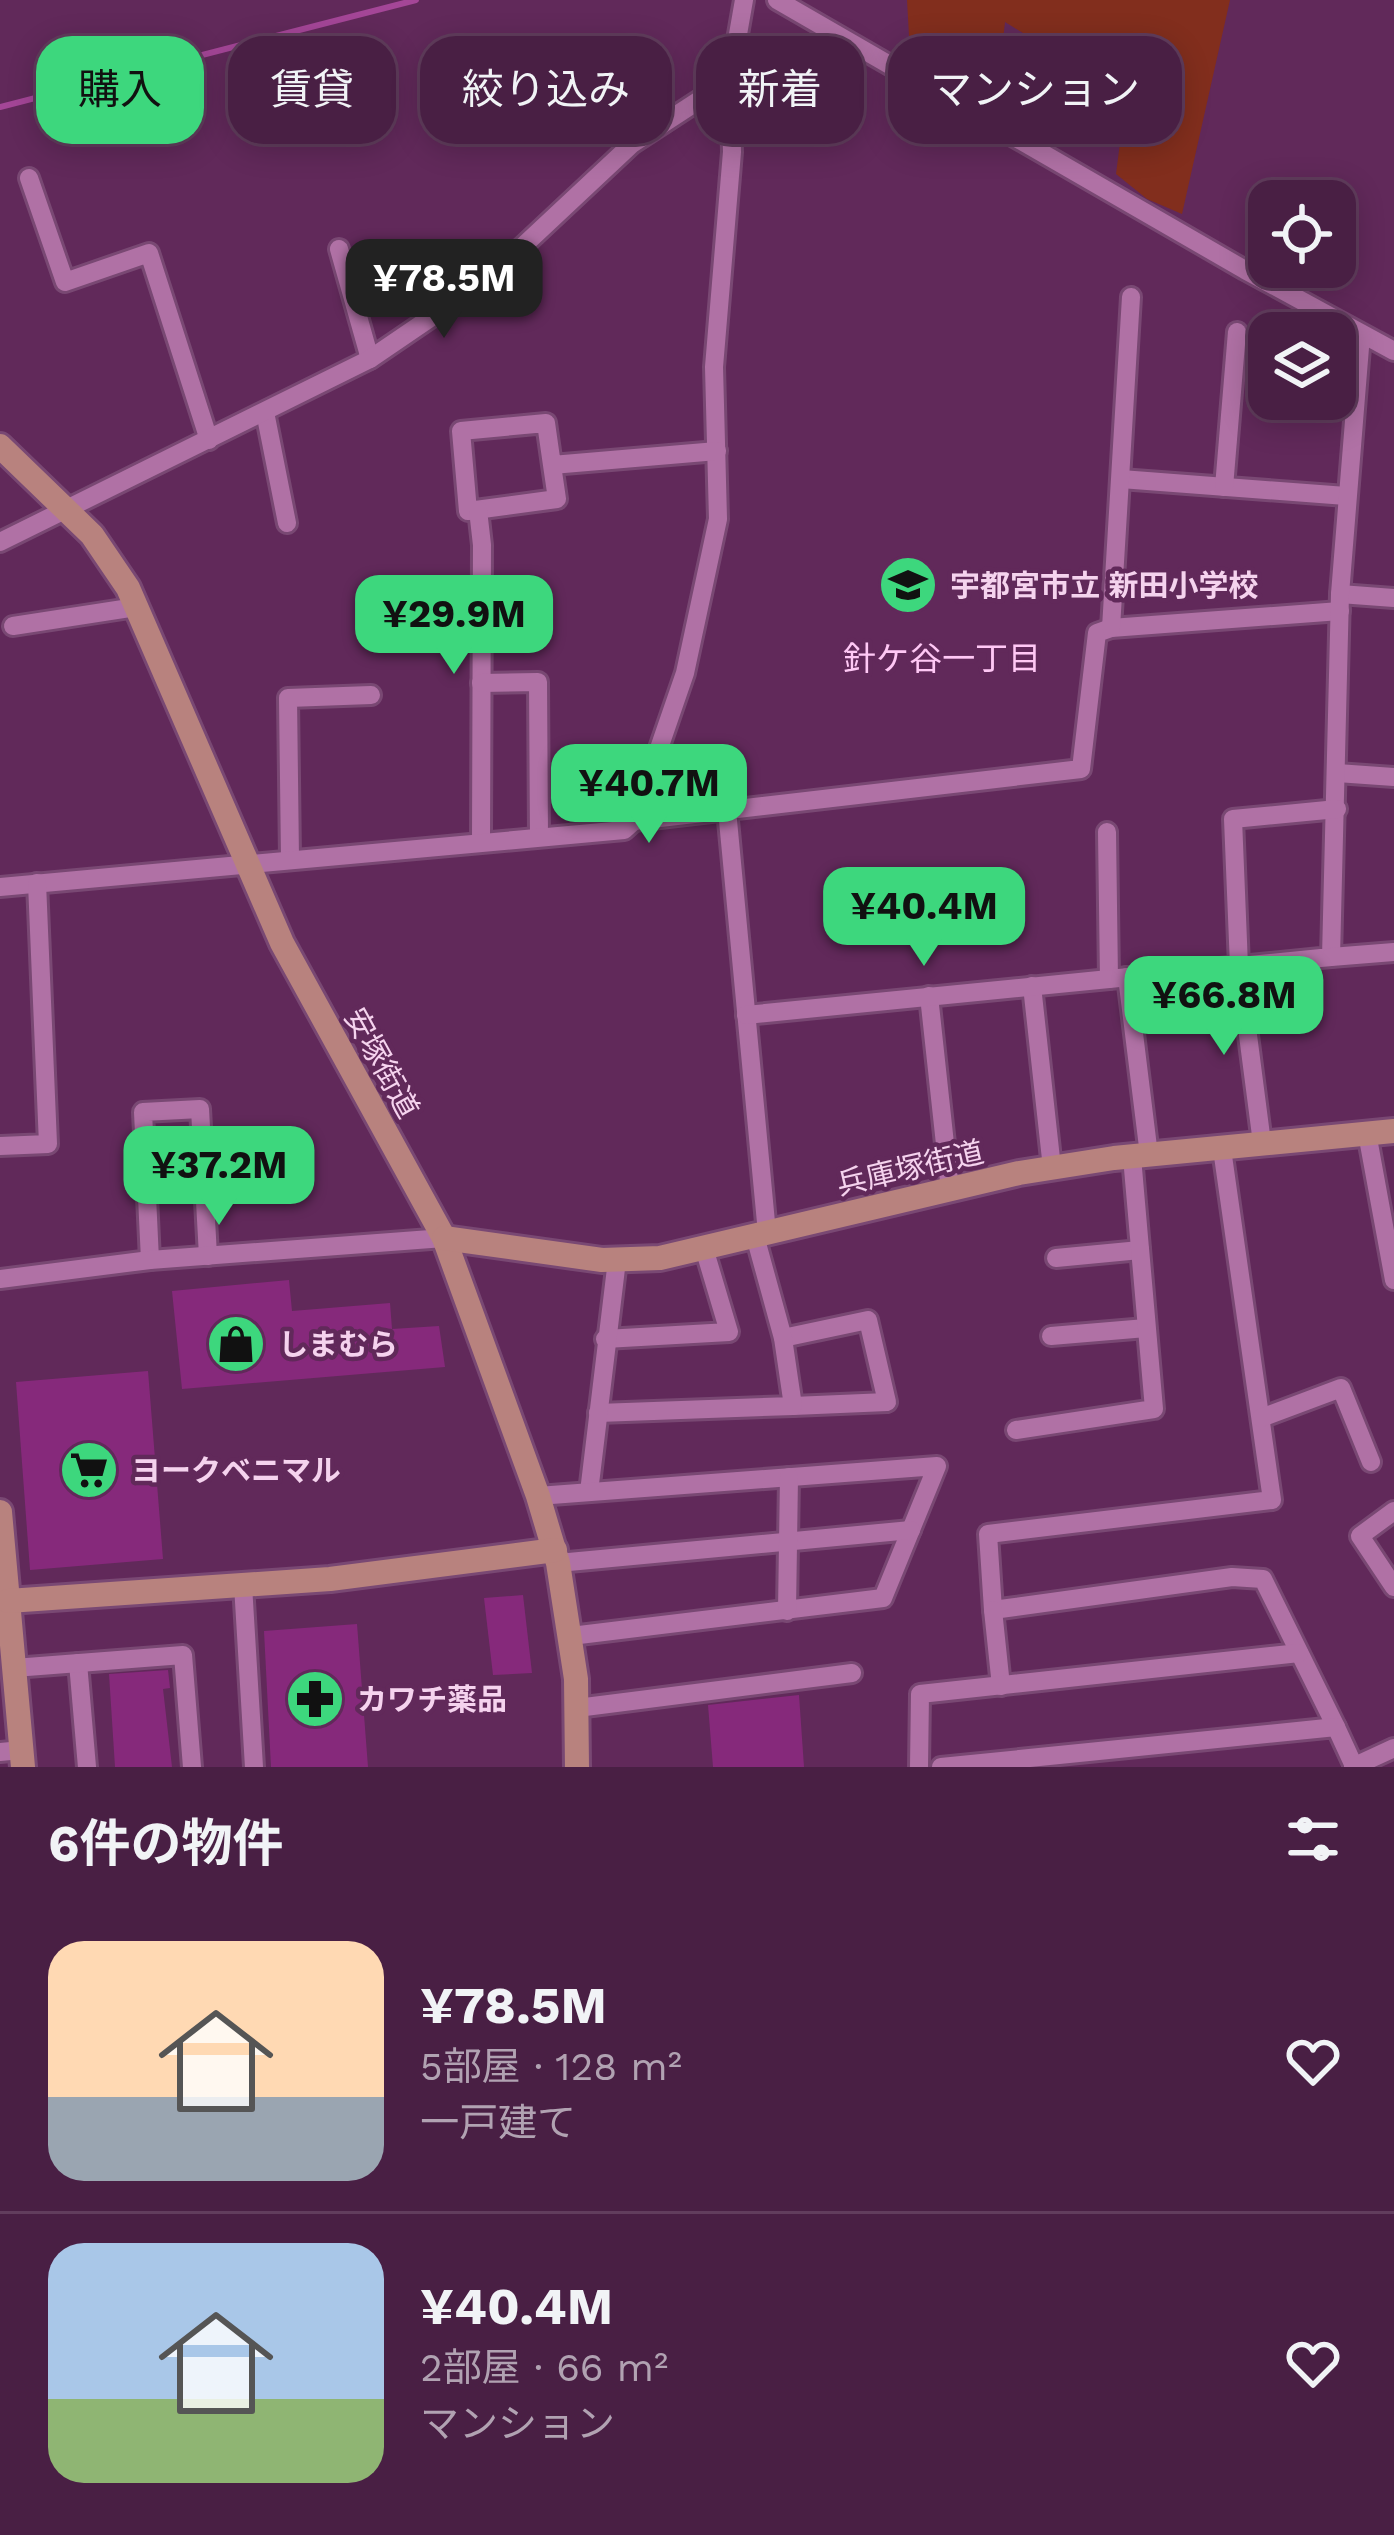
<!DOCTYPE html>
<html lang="ja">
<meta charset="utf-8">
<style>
body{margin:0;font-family:"Work Sans","Noto Sans JP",sans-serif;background:#50274b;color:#f1f3f6;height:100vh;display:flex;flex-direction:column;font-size:45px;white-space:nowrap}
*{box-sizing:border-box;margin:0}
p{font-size:39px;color:#b1a2b2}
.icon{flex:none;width:66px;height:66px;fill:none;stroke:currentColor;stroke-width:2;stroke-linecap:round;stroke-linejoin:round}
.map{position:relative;height:1767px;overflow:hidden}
.panel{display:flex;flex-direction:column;background:#491f44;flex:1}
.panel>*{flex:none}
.banner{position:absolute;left:36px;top:36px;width:1323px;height:108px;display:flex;gap:24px}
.tools{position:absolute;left:1248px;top:180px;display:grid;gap:24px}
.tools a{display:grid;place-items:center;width:108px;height:108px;border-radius:24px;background:#491f44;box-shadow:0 6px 30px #0003,0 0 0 3px #613d5d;font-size:60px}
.price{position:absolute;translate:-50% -102px;padding:0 27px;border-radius:24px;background:#3dd77d;color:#111;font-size:39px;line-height:78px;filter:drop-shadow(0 3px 6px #0008)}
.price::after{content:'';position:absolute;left:50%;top:72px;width:36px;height:27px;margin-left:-18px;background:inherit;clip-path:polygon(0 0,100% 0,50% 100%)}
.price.selected{background:#222;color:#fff}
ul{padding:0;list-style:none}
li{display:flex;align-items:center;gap:36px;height:300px;padding:0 48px}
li+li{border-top:3px solid #613d5d}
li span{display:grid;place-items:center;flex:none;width:336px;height:240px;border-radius:36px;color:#555}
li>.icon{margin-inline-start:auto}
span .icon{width:144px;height:144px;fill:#fffc;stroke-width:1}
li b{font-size:51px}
h2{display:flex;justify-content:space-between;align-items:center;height:144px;padding:0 48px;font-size:51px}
.tag{padding:0 42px;border-radius:36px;background:#491f44;box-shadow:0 6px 30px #0003,0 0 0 3px #613d5d;font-size:42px;line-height:108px}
.tag.selected{background:#3dd77d;color:#111}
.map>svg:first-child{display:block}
.green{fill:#822e1d}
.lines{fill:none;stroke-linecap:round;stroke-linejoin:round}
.stream{stroke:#a44697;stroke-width:6}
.building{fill:#86297b}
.street-casing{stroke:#794873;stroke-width:24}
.secondary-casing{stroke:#794873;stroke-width:30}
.street{stroke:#b071a5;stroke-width:18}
.secondary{stroke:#b8827e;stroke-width:24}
.labels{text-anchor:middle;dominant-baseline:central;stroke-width:9;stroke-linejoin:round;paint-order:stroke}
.poi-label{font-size:30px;font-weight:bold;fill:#f5d3ee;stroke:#61295a;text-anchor:start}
.street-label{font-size:30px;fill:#f5d3ee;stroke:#61295a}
.neighbourhood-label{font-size:33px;fill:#ffc8f5;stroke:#61295a}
</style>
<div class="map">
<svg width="1394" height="1767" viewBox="0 0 1394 1767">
<rect width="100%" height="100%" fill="#61295a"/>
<!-- green -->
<path class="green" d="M907 0H1230L1182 214 1147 199 1116 174 1126 96 1005 22 996 104 910 53Z"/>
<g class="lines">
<!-- stream -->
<path class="stream" d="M0 107 416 0"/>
</g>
<!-- building -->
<g class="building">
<path d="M289 1280 292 1311 390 1303 392 1329 439 1326 445 1367 182 1389 172 1291Z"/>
<path d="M148 1371 163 1559 30 1570 16 1382Z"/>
<path d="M523 1595 532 1673 493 1675 484 1598Z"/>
<path d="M357 1624 368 1767H271L264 1631Z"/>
<path d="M168 1670 170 1688 163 1689 172 1767H115L109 1674Z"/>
<path d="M799 1695 804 1767H713L708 1705Z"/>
</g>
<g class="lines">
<!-- street casing -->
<g class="street-casing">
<g id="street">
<path d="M777 0 1245 270 1394 351"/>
<path d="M730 80 732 152 714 367 718 519 685 673 634 821 1081 769 1097 633 1111 628 1340 611"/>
<path d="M29 178 65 282 149 253 209 440"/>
<path d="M339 249 370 359"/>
<path d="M265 412 287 523"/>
<path d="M552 465 557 499 468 511 461 431 546 423 552 465 717 451"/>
<path d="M1121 479 1346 496"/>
<path d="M1224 487 1237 332"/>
<path d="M478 510 482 545 481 841"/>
<path d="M0 542 370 359 489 278 632 144 730 80 744 0"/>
<path d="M1340 594 1394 598"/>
<path d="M13 626 136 607"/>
<path d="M1111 628 1131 297"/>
<path d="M481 683 538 682 539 836"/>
<path d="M1337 773 1394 777"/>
<path d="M727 810 767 1233"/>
<path d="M1107 832 1109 979 1331 957 1340 594 1361 335"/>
<path d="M290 859 288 698 371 695"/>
<path d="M0 887 624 830 634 821"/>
<path d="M1331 957 1394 952"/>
<path d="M1127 977 1149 1155"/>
<path d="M1032 986 1052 1168"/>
<path d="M929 996 950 1190"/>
<path d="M746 1015 1109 979"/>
<path d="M1367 1133 1394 1280"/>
<path d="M1262 1143 1239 966 1233 819 1337 809"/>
<path d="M0 1146 48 1144 37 883"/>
<path d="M1222 1149 1272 1500 988 1534 993 1610 1232 1577 1263 1579 1336 1727"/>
<path d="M1056 1258 1140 1250"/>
<path d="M150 1260 143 1112 200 1109 208 1256"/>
<path d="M0 1279 150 1260 444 1238"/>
<path d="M1051 1336 1146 1328"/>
<path d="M783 1338 868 1320 887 1402 793 1406"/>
<path d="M605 1339 729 1332 704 1248"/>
<path d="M598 1413 793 1406 783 1338 755 1236"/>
<path d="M1261 1418 1341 1388 1371 1462"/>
<path d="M1016 1430 1154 1409 1132 1157"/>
<path d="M589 1492 617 1260"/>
<path d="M538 1496 937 1466 883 1598 571 1636"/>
<path d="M1394 1511 1360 1536 1394 1587"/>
<path d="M558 1563 911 1530"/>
<path d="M243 1585 254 1767"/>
<path d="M993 1610 1001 1686"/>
<path d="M787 1611 789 1477"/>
<path d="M78 1663 87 1767"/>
<path d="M14 1668 183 1655 192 1767"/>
<path d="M577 1708 852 1673"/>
<path d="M0 1752 21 1750"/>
<path d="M919 1767 920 1694 1299 1653"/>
<path d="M941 1767 1336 1727 1354 1766"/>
<path d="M1353 1767 1394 1748"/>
</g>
</g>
<!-- secondary casing -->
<g class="secondary-casing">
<g id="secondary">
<path d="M0 446 92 535 128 588 282 943 444 1238 538 1496 558 1563 576 1679 577 1767"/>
<path d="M444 1238 602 1260 660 1258 1019 1173 1114 1158 1394 1131"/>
<path d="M0 1512 23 1767"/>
<path d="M8 1601 330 1579 555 1550"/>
</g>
</g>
<!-- street -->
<use href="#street" class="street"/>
<!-- secondary -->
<use href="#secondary" class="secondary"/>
</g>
<!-- icons -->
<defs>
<g id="school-disc" transform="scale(3)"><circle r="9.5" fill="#3dd77d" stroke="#61295a"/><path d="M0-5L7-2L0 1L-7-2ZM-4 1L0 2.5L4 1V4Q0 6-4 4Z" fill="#111"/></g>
<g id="shop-disc" transform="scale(3)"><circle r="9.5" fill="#3dd77d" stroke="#61295a"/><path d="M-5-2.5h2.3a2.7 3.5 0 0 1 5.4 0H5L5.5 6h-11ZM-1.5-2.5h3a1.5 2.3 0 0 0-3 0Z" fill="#111"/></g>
<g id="supermarket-disc" transform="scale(3)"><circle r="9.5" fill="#3dd77d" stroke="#61295a"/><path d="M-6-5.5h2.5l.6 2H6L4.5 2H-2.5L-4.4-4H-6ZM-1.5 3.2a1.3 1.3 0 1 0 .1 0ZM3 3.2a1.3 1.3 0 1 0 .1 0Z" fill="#111"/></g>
<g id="pharmacy-disc" transform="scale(3)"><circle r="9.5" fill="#3dd77d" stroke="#61295a"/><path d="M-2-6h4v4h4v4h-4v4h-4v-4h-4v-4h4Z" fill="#111"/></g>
</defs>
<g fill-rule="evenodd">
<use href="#school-disc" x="908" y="585"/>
<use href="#shop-disc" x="236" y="1344"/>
<use href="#supermarket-disc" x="89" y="1470"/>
<use href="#pharmacy-disc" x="315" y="1699"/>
</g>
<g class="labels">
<!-- poi labels -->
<g class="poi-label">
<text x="950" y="585">宇都宮市立 新田小学校</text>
<text x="278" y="1344">しまむら</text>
<text x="131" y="1470">ヨークベニマル</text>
<text x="357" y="1699">カワチ薬品</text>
</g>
<!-- street labels -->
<g class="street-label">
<text transform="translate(382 1063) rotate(61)">安塚街道</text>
<text transform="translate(910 1168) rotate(-13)">兵庫塚街道</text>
</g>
<!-- neighbourhood labels -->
<g class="neighbourhood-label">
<text x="942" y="658">針ケ谷一丁目</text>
</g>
</g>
</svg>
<div class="tools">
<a><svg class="icon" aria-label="locate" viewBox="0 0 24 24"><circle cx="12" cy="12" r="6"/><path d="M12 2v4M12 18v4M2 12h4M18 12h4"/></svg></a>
<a><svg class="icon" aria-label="layers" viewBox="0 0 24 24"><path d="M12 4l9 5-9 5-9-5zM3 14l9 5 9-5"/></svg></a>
</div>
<b class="price selected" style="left:444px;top:341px">¥78.5M</b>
<b class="price" style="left:454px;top:677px">¥29.9M</b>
<b class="price" style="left:649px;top:846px">¥40.7M</b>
<b class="price" style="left:924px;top:969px">¥40.4M</b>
<b class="price" style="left:1224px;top:1058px">¥66.8M</b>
<b class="price" style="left:219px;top:1228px">¥37.2M</b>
<div class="banner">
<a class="tag selected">購入</a>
<a class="tag">賃貸</a>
<a class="tag">絞り込み</a>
<a class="tag">新着</a>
<a class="tag">マンション</a>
</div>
</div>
<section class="panel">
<h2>6件の物件<svg class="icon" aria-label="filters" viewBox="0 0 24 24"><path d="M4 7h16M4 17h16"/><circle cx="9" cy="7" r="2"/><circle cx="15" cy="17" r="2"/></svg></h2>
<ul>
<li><span style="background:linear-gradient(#ffd9b3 65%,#9aa5b1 0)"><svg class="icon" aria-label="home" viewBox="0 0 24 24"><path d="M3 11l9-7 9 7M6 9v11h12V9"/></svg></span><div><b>¥78.5M</b><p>5部屋 · 128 m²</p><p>一戸建て</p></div><svg class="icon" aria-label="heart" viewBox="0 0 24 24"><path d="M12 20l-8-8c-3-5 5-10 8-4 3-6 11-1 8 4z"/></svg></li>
<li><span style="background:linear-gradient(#a9c7e8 65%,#8fb573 0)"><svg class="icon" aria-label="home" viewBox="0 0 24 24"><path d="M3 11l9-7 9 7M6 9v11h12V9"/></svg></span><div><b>¥40.4M</b><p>2部屋 · 66 m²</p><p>マンション</p></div><svg class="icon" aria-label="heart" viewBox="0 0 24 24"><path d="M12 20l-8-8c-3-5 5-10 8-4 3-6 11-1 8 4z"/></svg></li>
</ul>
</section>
